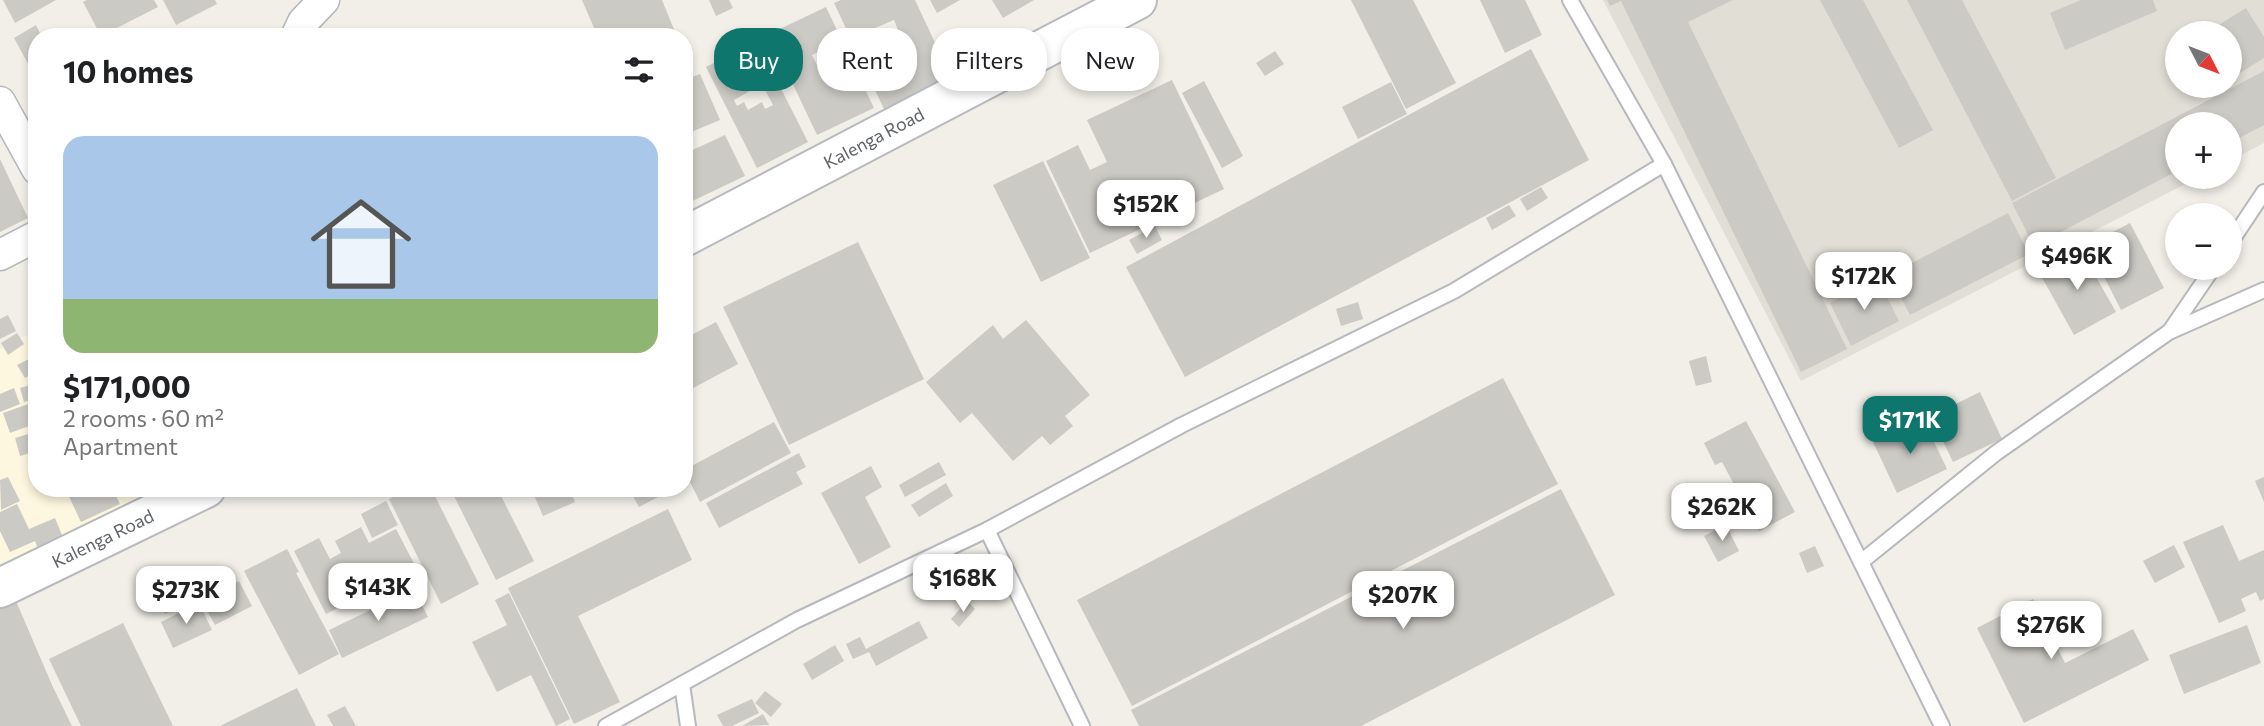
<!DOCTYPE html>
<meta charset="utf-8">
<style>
body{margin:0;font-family:Commissioner,sans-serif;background:#f6f6f6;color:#202124;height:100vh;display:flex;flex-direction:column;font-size:26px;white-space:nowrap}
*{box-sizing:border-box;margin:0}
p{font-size:23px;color:#757577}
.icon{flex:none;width:38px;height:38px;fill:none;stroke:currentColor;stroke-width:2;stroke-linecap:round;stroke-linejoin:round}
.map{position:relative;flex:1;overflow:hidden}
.side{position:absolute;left:28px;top:28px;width:665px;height:469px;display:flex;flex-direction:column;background:#fff;border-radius:28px;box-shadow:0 4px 10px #0003}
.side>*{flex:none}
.hud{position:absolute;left:714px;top:28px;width:665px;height:63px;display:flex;gap:14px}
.needle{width:46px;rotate:132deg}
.fabs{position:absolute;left:2165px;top:21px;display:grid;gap:14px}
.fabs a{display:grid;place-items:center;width:77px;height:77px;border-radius:50%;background:#fff;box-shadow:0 4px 10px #0003;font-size:35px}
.price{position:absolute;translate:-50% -60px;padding:0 16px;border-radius:14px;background:#fff;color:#222;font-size:23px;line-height:46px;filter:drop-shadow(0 2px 4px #0008)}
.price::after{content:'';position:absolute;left:50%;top:42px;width:21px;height:16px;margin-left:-10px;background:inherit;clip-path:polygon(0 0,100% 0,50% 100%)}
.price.active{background:#0f766e;color:#fff}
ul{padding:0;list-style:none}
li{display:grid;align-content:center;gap:14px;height:371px;padding:0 35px}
li span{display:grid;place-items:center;height:217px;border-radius:21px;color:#555}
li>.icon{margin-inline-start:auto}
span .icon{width:126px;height:126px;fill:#fffc;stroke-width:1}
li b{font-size:30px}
h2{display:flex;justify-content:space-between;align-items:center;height:84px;padding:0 35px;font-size:30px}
.chip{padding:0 24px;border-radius:28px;background:#fff;box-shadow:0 4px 10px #0003;font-size:24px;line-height:63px}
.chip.active{background:#0f766e;color:#fff}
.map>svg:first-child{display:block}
.commercial{fill:#fef7e0}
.education{fill:#e1ded6;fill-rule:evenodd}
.building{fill:#cccac5;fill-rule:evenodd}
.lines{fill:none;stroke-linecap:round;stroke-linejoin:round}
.lane-casing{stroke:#b5b8bc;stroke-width:18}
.street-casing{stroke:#b5b8bc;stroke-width:33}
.secondary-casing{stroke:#b6babf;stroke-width:42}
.lane{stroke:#fff;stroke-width:14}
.street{stroke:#fff;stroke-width:30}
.secondary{stroke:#fff;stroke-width:38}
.labels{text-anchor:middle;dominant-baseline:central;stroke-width:6;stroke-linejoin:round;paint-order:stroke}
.street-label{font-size:18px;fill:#5f6368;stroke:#fff}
</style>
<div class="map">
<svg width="2264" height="726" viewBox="0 0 2264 726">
<rect width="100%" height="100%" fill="#f1efe8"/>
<!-- commercial -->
<path class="commercial" d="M37 330V488H161L174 513 0 608V349Z"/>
<!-- education -->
<path class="education" d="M1603 0H2264V143L2230 161V124H2177V177H2199L1801 381ZM2177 33H2230V86H2177Z"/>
<!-- building -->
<g class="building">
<path d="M3 0H56L15 23Z"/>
<path d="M87 0H154L158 7 101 36 83 2Z"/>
<path d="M163 0H215L217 4 176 25Z"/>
<path d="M582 0H662L677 37H650L648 31 633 37H598Z"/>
<path d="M709 0H729L733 8 716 16Z"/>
<path d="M841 0H915L952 79 885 111 834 3ZM894 20 905 47 887 55 875 28Z"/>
<path d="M930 0H960L937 13Z"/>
<path d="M992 0H1034L1003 18Z"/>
<path d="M1351 0H1413L1456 83 1406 109Z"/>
<path d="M1480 0H1525L1542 35 1505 53Z"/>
<path d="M1607 0H1733L1688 22 1847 349 1801 372 1621 1 1610 6Z"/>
<path d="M1820 0H1863L1933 130 1899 148Z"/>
<path d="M1907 0H1962L2056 178 2012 201Z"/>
<path d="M2081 0H2153L2157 11 2065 50 2050 13Z"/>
<path d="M826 7 874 108 817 135 769 34ZM828 47 837 64 821 73 812 55Z"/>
<path d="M2246 8 2264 37V58L2235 76 2230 66V33H2206Z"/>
<path d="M36 25 42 37H37V66L31 69 14 38Z"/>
<path d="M757 41 808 142 757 168 706 67ZM762 84 773 105 765 109 762 102 748 110 744 102 737 106 734 100Z"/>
<path d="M1531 49 1589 160 1185 377 1126 267Z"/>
<path d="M1275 51 1284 64 1265 76 1256 63Z"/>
<path d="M2264 71V125L2230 143V124H2177V171L2034 246 2012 203Z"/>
<path d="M700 74 720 120 684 135V80Z"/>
<path d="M1172 80 1224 189 1090 253 1046 161 1078 145 1090 170 1107 162 1087 120Z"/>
<path d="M1204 81 1243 156 1222 168 1182 93Z"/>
<path d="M1391 82 1407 114 1358 139 1342 107Z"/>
<path d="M725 135 745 176 684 205V154Z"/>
<path d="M0 159 28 218 0 232Z"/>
<path d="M1043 161 1090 258 1041 282 993 185Z"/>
<path d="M1541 187 1548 198 1527 211 1520 199Z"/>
<path d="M1509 205 1516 216 1492 230 1486 218Z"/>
<path d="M2008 213 2029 254 1910 315 1889 275Z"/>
<path d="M2130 223 2164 288 2121 310 2088 245Z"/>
<path d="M1155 226 1162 240 1137 254 1129 240Z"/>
<path d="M858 242 924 379 789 445 723 307Z"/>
<path d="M2080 249 2116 312 2074 335 2039 272Z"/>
<path d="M1878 279 1899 321 1851 346 1830 303Z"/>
<path d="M1358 302 1363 319 1341 326 1336 309Z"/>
<path d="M8 315 16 331 0 339V319Z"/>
<path d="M1026 320 1090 395 1065 416 1073 426 1050 445 1042 436 1013 461 972 413 960 423 926 382 993 325 1003 339Z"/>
<path d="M716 322 738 364 684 393V339Z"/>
<path d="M17 333 24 344 8 355 1 343Z"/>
<path d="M1706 356 1712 382 1696 386 1689 361Z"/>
<path d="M31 358 37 371 25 378 17 365Z"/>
<path d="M1503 378 1558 484 1132 706 1077 600Z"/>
<path d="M34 384 37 398 24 402 20 388Z"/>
<path d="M14 388 20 404 0 412V394Z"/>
<path d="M1980 392 2002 439 1953 462 1931 416Z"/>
<path d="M37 401V445H36L29 426 10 433 3 413Z"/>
<path d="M1923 419 1947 469 1897 493 1873 442Z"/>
<path d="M1746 421 1795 512 1759 531 1722 462 1715 465 1704 443Z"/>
<path d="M774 422 791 453 700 502 684 470Z"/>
<path d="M28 434 34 452 20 456 15 438Z"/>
<path d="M799 453 806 467 796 472 803 484 719 528 706 503Z"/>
<path d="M939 462 946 475 905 497 899 485Z"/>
<path d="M871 466 882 487 865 497 891 547 859 564 821 493Z"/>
<path d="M8 477 20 501 1 510 0 480Z"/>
<path d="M2264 477V502L2255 481Z"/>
<path d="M946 483 953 496 919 517 911 505Z"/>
<path d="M65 488H112L120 504 81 522Z"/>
<path d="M410 488H431L479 584 441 604 389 499Z"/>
<path d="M450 488H497L534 561 496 580Z"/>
<path d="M531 488H569L575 502 543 516Z"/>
<path d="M610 488H675L639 507 629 489 614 497Z"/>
<path d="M1561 489 1615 595 1361 726H1139L1131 710Z"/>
<path d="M386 501 398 525 372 538 361 514Z"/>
<path d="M17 504 29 529 55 518 68 550 42 560 35 541 10 552 0 531V512Z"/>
<path d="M668 509 692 560 578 616 620 702 574 724 508 588Z"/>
<path d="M1726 525 1739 551 1718 562 1704 536Z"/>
<path d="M2223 525 2239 561 2264 550V599L2260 601 2256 592 2241 599 2246 611 2219 623 2183 542Z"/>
<path d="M361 527 369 543 396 529 422 579 369 607 363 595 326 614 294 551 319 538 330 559 341 553 335 541Z"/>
<path d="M2174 545 2185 567 2155 583 2143 561Z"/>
<path d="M1815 546 1824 566 1807 573 1799 553Z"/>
<path d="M287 549 299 572 296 573 339 654 299 675 244 571Z"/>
<path d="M209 578 214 590 165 614 159 602Z"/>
<path d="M239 581 252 606 215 625 202 601Z"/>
<path d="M414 589 428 617 342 658 329 630Z"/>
<path d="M509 593 570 719 556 726 531 675 497 692 472 642 507 625 495 600Z"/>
<path d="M2033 599 2065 663 2133 629 2149 660 2024 723 1977 628Z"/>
<path d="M16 601 52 685 72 726H0V609Z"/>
<path d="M967 601 975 609 959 627 951 619Z"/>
<path d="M199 603 212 630 173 648 161 622Z"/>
<path d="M919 621 928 638 876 666 869 652 853 659 846 644 860 637 866 649Z"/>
<path d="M123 623 173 726H81L49 659Z"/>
<path d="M2247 625 2261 663 2184 694 2169 655Z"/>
<path d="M835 645 844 661 812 680 803 664Z"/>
<path d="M297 688 316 726H220Z"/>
<path d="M765 691 782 704 771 717 755 703Z"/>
<path d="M752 699 759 713 732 726H723L717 715Z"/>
<path d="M345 706 356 726H333L327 715Z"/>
<path d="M763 714 769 725 742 726Z"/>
</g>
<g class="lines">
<!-- lane casing -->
<g class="lane-casing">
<g id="lane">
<path d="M1570 0 1664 164 1942 726"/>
<path d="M2230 243 2264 192"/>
<path d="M2170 331 2213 268"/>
<path d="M987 530 1082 726"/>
<path d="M1861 562 1996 453 2169 332 2264 290"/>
<path d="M682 684 688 726"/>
<path d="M606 726 797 620 987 530 1182 425 1454 291 1664 164"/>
</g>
</g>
<!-- street casing -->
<g class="street-casing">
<g id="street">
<path d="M296 37 303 22 324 0"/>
<path d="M0 102 37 169"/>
<path d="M0 255 37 236"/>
</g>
</g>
<!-- secondary casing -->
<g class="secondary-casing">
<g id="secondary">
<path id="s1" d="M684 237 1137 0"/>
<path id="s2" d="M0 588 206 488"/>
</g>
</g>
<!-- lane -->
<use href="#lane" class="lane"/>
<!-- street -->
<use href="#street" class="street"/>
<!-- secondary -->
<use href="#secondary" class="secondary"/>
</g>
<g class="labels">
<!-- street labels -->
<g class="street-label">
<text stroke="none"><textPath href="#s1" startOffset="214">Kalenga Road</textPath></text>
<text stroke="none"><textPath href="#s2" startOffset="114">Kalenga Road</textPath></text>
</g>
</g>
</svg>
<div class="fabs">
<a><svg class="needle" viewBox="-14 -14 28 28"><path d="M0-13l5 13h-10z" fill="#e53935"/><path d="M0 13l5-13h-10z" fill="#757577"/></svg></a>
<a>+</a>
<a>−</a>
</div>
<b class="price" style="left:1146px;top:240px">$152K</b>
<b class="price" style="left:2077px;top:292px">$496K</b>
<b class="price" style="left:1864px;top:312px">$172K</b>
<b class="price active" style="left:1910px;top:456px">$171K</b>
<b class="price" style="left:1722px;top:543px">$262K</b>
<b class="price" style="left:963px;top:614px">$168K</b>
<b class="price" style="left:378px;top:623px">$143K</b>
<b class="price" style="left:186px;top:626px">$273K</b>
<b class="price" style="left:1403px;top:631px">$207K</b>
<b class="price" style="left:2051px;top:661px">$276K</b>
<div class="hud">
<a class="chip active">Buy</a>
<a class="chip">Rent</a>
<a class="chip">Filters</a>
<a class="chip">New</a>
</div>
<section class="side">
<h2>10 homes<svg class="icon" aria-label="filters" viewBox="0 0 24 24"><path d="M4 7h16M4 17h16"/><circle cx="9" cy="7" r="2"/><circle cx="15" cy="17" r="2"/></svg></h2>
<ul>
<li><span style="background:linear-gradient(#a9c7e8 75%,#8fb573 0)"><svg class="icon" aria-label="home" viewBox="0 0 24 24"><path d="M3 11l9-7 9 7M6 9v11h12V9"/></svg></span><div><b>$171,000</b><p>2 rooms · 60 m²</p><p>Apartment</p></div></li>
</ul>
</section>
</div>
